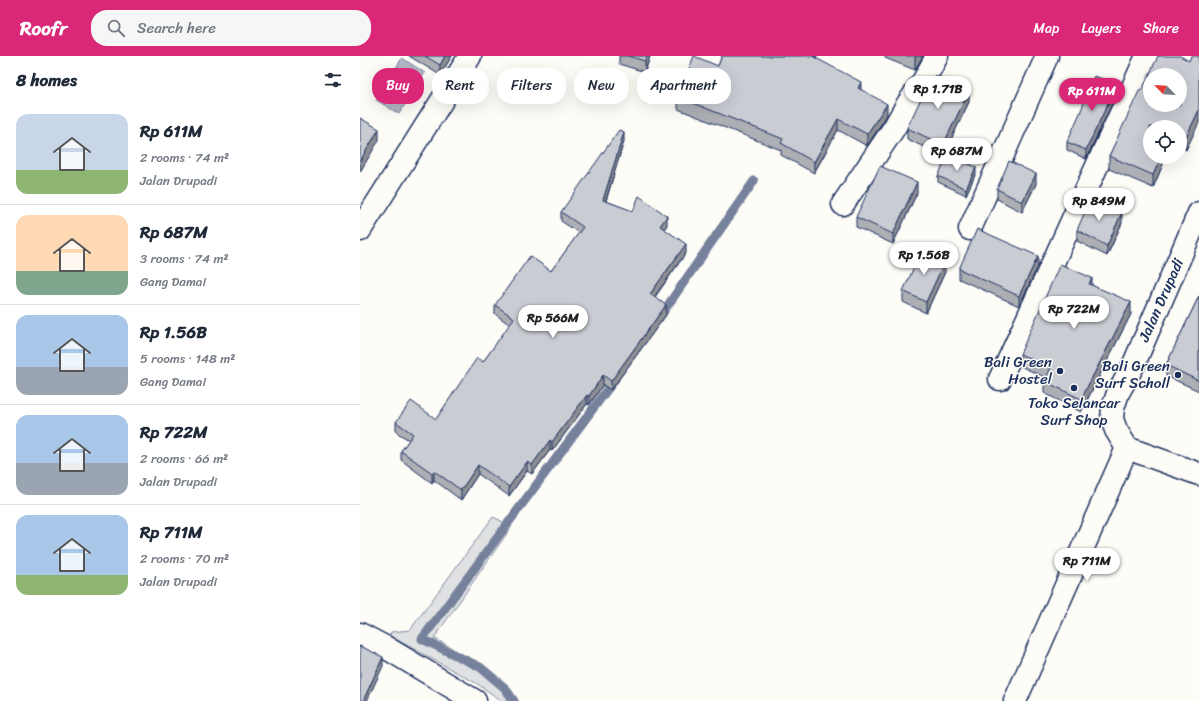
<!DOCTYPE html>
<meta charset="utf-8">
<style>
body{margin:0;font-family:Sriracha,sans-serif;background:#f6f6f7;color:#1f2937;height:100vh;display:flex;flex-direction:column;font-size:15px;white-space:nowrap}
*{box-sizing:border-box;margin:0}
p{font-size:13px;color:#747a83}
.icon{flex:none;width:22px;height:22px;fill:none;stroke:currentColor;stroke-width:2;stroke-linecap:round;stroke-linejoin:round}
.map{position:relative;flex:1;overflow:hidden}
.side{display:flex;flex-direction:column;background:#fff;width:360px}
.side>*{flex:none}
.guide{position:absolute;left:12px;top:12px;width:380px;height:36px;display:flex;gap:8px}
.needle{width:26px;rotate:295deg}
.controls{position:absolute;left:783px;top:12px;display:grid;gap:8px}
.controls a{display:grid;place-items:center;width:44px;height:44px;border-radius:50%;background:#fff;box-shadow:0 4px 16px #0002;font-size:20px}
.price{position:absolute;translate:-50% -34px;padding:0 9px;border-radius:14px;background:#fff;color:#222;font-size:13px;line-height:26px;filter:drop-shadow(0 1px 2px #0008)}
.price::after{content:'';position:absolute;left:50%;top:24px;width:12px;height:9px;margin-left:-6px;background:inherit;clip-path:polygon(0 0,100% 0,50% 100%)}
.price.current{background:#db2777;color:#fff}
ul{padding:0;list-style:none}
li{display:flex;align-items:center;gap:12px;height:100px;padding:0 16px}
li+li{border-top:1px solid #e0e1e3}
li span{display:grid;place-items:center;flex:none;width:112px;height:80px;border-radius:12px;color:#555}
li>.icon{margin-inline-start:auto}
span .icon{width:48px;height:48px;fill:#fffc;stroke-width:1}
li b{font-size:17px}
h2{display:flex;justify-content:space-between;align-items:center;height:48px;padding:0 16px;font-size:17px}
.chip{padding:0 14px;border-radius:16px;background:#fff;box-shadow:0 4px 16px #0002;font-size:14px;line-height:36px}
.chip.current{background:#db2777;color:#fff}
header{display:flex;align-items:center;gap:24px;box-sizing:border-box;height:56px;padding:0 20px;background:#db2777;color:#fff}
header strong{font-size:19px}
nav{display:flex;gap:22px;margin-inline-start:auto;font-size:14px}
.search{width:280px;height:36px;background:#f6f6f7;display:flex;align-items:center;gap:10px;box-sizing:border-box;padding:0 14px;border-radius:16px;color:#747a83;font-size:15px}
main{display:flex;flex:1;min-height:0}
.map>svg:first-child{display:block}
.green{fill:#e0e1e3;stroke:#7e88a0}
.water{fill:#b3b8c5;stroke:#76819c}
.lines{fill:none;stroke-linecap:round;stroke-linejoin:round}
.stream{stroke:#76819c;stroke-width:9}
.street-casing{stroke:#1b2f5e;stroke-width:25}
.street{stroke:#fdfcf7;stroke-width:22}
.wall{fill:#adafb5;stroke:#1b2f5e}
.shaded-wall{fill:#8d8f94;stroke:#1b2f5e}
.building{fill:#c9ccd3;stroke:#1b2f5e;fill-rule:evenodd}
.poi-dot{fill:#1b2f5e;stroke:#fdfcf7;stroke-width:1.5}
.labels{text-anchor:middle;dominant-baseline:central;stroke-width:3;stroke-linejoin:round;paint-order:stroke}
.street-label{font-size:15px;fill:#1b2f5e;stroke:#fdfcf7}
.poi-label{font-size:15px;fill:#1b2f5e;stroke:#fdfcf7;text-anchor:end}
</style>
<header>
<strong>Roofr</strong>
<div class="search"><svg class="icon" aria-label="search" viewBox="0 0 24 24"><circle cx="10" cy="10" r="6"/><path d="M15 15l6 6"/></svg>Search here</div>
<nav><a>Map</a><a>Layers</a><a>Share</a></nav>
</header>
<main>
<section class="side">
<h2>8 homes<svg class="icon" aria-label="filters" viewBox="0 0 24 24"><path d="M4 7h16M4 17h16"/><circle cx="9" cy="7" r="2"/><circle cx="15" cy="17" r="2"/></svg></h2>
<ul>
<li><span style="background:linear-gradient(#c9d6e8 70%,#8fb573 0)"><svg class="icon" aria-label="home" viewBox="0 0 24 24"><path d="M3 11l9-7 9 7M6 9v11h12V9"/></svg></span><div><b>Rp 611M</b><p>2 rooms · 74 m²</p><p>Jalan Drupadi</p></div></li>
<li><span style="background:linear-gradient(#ffd9b3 70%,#7fa58c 0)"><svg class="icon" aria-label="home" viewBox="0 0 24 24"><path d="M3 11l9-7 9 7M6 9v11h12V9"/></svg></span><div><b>Rp 687M</b><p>3 rooms · 74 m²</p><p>Gang Damai</p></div></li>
<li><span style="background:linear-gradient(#a9c7e8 65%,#9aa5b1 0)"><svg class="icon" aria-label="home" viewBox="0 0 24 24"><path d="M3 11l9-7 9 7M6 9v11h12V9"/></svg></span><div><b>Rp 1.56B</b><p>5 rooms · 148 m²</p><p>Gang Damai</p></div></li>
<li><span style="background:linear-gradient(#a9c7e8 60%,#9aa5b1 0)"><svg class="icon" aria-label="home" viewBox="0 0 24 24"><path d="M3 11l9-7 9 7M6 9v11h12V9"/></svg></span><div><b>Rp 722M</b><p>2 rooms · 66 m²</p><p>Jalan Drupadi</p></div></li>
<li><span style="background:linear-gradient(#a9c7e8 75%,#8fb573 0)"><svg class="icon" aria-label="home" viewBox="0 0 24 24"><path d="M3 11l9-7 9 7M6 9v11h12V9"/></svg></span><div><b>Rp 711M</b><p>2 rooms · 70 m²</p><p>Jalan Drupadi</p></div></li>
</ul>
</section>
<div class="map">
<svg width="839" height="645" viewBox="0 0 839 645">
<rect width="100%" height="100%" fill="#fdfcf7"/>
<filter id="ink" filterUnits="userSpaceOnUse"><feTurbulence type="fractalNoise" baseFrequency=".025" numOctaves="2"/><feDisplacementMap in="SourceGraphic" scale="8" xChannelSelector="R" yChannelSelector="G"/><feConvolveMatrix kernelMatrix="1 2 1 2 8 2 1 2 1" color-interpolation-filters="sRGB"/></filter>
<g filter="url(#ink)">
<!-- green -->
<path class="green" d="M133 461 152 470 74 582 92 592 140 632 149 645H142L116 627 30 580 31 576 50 574Z"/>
<!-- water -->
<path class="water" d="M42 2 65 17 39 58 16 44Z"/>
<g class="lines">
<!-- stream -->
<g class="stream">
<path d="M299 262 394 125"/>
<path d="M154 645 145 632 120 611 62 583 255 323"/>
</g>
<!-- street casing -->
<g class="street-casing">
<g id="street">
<path d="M483 148 534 72 547 49 564 24 577 0"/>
<path d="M839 157 773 310 758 337 753 352 752 363 756 374 767 392 839 418"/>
<path d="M610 173 687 0"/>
<path d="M0 174 110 0"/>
<path d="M640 323 787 0"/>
<path d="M0 578 25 591 115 645"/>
<path d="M655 645 767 392"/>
</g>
</g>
<!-- street -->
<use href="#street" class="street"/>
</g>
<!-- wall -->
<g class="wall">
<path d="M49 0H92L80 19Z"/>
<path d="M259 0H290L285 16 259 8Z"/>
<path d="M362 0H457L456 3 501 34 527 59 507 90 478 74 454 117 421 99V94L318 53V41L358 10Z"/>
<path d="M525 0H563L555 14 525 2Z"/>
<path d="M829 5 826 94 820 91V71H790L806 101 793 132 749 113V100L782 34Z"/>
<path d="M757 37 726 103 707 94V86Z"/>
<path d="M609 46 583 100 547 83V72Z"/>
<path d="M264 85 246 145 307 169 304 173 326 197 295 241 306 259 251 334 243 329 229 349 227 348 192 395 190 394 172 418 167 415 149 440 118 418 101 444 74 424 72 427 41 404V395L49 384 36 376V366L76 363 123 306 150 269 135 258V249L191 215 219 177 201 165V156Z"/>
<path d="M616 117 606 139 578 126V120Z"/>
<path d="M676 128 662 156 637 143V133Z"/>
<path d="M557 137 533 188 496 171V161Z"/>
<path d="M762 167 747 200 717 185V174Z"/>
<path d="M678 210 659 250 599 223V213Z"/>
<path d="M585 216 566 257 543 246V235Z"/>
<path d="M732 229 771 258 721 356 684 337V325L686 322 660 310V298Z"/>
<path d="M839 240V335L806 320V309Z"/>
</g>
<!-- shaded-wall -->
<g class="shaded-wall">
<path d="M85 0H92L80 19V9Z"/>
<path d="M287 0H290L285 16V5Z"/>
<path d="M452 0H457L452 12Z"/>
<path d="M556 0H563L555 14V1Z"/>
<path d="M501 26V37L498 32Z"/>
<path d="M757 28V37L726 103V94Z"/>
<path d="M609 35V46L583 100V89Z"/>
<path d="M527 48V59L507 90V78Z"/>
<path d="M839 54V67L826 94V81Z"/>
<path d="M478 63V74L454 117V106Z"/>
<path d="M19 73V84L0 116V105Z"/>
<path d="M264 76V85L243 154V144Z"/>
<path d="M801 101H806L793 132V119Z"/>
<path d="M616 111V117L606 139V133Z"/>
<path d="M676 118V128L662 156V146Z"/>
<path d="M557 126V137L533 188V178Z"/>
<path d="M762 156V167L747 200V190Z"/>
<path d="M307 160V169L300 179V170Z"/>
<path d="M326 188V197L290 247V238Z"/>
<path d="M678 200V210L659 250V240Z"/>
<path d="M585 205V216L566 257V246Z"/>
<path d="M732 222V235L729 228Z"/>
<path d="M771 246V258L721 356V343Z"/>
<path d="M306 249V259L251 334V325Z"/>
<path d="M243 319V329L229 349V340Z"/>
<path d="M227 339V348L192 395V386Z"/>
<path d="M190 384V394L172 418V409Z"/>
<path d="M167 406V415L149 440V431Z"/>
<path d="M118 409V418L101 444V434Z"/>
<path d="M74 415V424L72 427V417Z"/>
<path d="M23 601V610L7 645H3Z"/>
</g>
<!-- building -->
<g class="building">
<path d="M65 0H85L80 9Z"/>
<path d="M268 0H287L285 5Z"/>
<path d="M334 0 358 10 362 0H452L501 26 498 32 527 48 507 78 478 63 454 106 421 87 423 83 318 41Z"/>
<path d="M798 0H820L829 5 831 0H839V54L826 81 820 78V71H790V101H801L793 119 749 100 780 33 782 34ZM790 19H820V49H790Z"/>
<path d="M575 19 609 35 583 89 547 72 566 32Z"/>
<path d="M734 20 757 28 726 94 707 86 720 57Z"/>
<path d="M0 62 19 73 0 105Z"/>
<path d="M259 74 264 76 243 144 273 155 279 140 307 160 300 170 326 188 290 238 306 249 251 325 243 319 229 340 227 339 192 386 190 384 172 409 167 406 149 431 118 409 101 434 74 415 72 417 41 395 53 378 36 366 51 345 76 363 117 302 123 306 154 262 135 249 170 200 191 215 223 171 201 156Z"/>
<path d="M588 99 616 111 606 133 578 120Z"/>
<path d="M649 105 676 118 662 146 637 133Z"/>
<path d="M520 110 557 126 533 178 496 161Z"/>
<path d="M731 142 762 156 747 190 717 174Z"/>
<path d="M617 173 678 200 659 240 599 213Z"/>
<path d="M562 194 585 205 566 246 543 235Z"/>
<path d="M700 208 732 222 729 228 771 246 721 343 684 325 691 312 660 298Z"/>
<path d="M839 240V325L806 309Z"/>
<path d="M0 590 23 601 3 645H0Z"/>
</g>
</g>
<!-- markers -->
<g class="poi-dot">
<circle cx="700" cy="315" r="4"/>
<circle cx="818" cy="319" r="4"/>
<circle cx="714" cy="332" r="4"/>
</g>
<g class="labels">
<!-- street labels -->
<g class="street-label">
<text transform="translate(801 244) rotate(-66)">Jalan Drupadi</text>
</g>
<!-- poi labels -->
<g class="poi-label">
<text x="692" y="306">Bali Green<tspan x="692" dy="17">Hostel</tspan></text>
<text x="810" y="310">Bali Green<tspan x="810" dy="17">Surf Scholl</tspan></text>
<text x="714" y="347" text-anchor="middle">Toko Selancar<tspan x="714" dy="17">Surf Shop</tspan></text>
</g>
</g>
</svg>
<div class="controls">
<a><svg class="needle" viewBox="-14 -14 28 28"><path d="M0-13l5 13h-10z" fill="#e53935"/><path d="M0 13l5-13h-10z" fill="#747a83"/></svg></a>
<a><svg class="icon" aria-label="locate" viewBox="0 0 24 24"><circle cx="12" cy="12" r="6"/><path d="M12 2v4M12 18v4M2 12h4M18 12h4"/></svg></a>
</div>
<b class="price" style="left:578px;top:54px">Rp 1.71B</b>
<b class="price current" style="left:732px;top:56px">Rp 611M</b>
<b class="price" style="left:597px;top:116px">Rp 687M</b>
<b class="price" style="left:739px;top:166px">Rp 849M</b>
<b class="price" style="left:564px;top:220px">Rp 1.56B</b>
<b class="price" style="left:714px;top:274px">Rp 722M</b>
<b class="price" style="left:193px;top:283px">Rp 566M</b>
<b class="price" style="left:727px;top:526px">Rp 711M</b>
<div class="guide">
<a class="chip current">Buy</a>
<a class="chip">Rent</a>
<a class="chip">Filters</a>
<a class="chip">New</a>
<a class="chip">Apartment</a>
</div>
</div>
</main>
